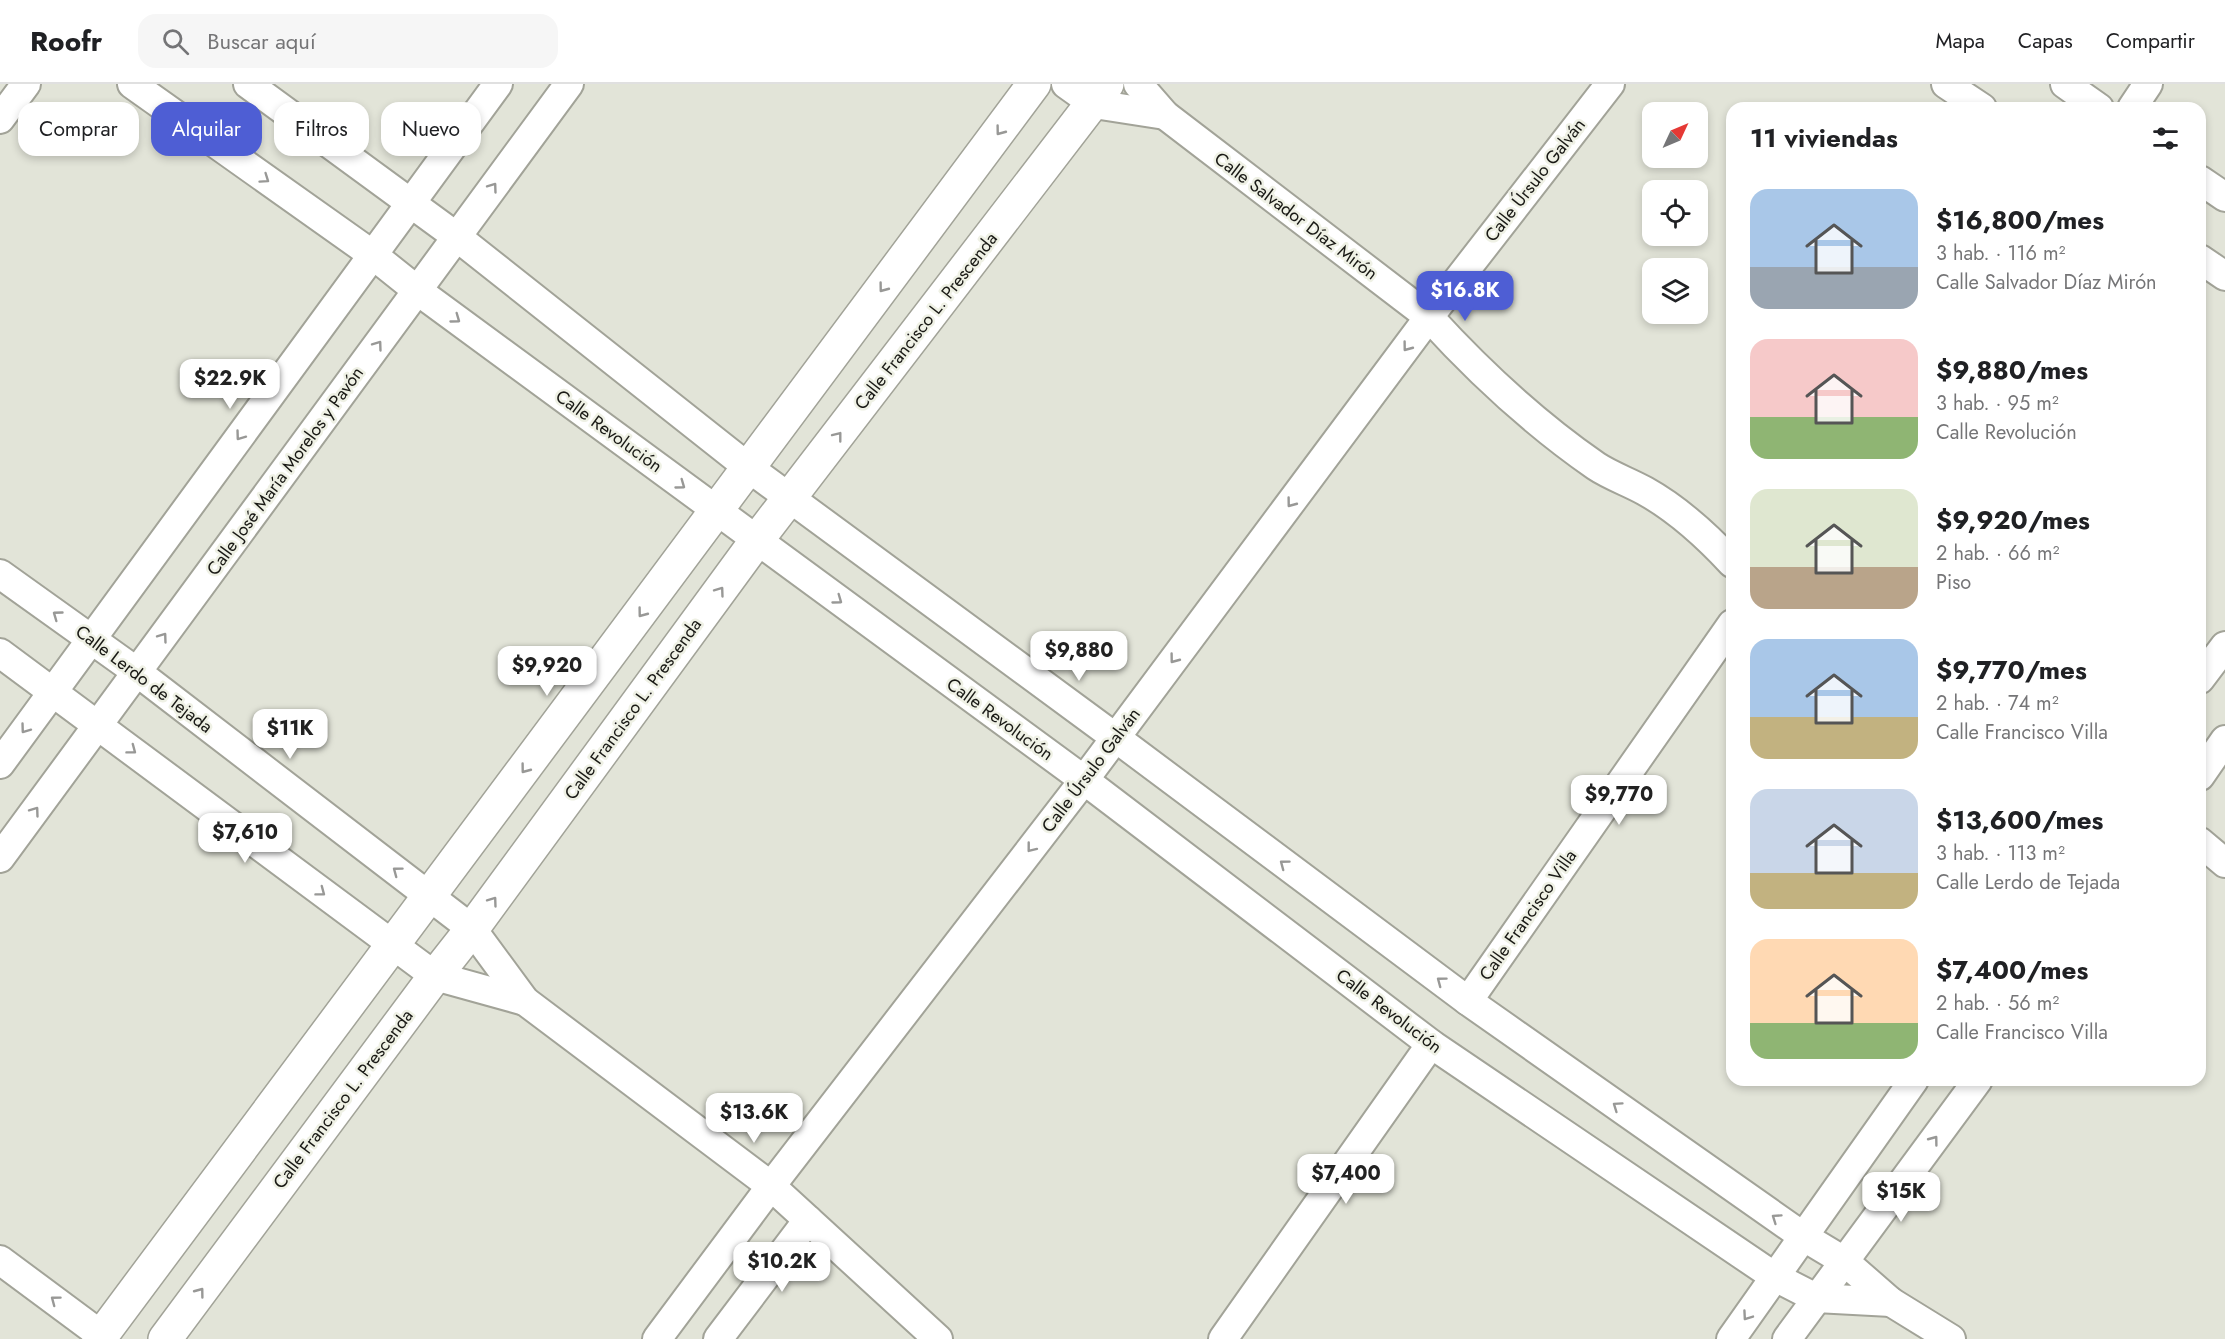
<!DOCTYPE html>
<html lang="es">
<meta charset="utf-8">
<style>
body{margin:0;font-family:Jost,sans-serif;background:#f6f6f6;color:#202124;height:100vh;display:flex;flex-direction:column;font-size:22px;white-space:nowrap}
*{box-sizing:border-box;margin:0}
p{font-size:20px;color:#757577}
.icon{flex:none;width:33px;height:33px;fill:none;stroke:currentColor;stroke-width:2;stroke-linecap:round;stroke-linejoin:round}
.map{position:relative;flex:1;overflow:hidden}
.sheet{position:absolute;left:1726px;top:18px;width:480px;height:984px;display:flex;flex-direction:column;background:#fff;border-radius:18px;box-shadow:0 3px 9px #0003}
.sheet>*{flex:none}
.hud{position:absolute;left:18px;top:18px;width:570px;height:54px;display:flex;gap:12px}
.needle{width:39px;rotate:46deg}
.tools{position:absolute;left:1642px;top:18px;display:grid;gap:12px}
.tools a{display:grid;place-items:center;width:66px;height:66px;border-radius:12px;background:#fff;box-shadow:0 3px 9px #0003;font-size:30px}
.price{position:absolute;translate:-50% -51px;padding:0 14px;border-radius:12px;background:#fff;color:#222;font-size:20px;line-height:39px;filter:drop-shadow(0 2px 3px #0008)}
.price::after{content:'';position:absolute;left:50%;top:36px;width:18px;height:14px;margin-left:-9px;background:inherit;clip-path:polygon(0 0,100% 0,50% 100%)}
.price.current{background:#4e5ed4;color:#fff}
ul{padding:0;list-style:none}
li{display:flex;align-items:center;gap:18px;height:150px;padding:0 24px}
li span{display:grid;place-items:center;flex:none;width:168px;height:120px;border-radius:18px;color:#555}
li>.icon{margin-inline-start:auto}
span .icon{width:72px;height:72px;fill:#fffc;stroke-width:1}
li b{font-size:26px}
h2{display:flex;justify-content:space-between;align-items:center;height:72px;padding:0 24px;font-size:26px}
.chip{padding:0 21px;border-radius:18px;background:#fff;box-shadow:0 3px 9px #0003;font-size:21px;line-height:54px}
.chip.current{background:#4e5ed4;color:#fff}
header{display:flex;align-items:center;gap:36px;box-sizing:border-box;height:84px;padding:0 30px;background:#fff;border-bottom:2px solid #e0e0e0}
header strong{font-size:28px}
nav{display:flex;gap:33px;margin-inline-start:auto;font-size:21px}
.search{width:420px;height:54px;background:#f6f6f6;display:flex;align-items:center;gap:15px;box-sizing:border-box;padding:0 21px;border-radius:18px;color:#757577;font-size:22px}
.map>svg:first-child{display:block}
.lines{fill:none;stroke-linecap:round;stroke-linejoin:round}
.minor-casing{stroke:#a2a398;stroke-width:32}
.secondary-casing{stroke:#a2a398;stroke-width:36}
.minor{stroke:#fff;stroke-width:28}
.secondary{stroke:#fff;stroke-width:33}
.oneway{stroke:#989896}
.labels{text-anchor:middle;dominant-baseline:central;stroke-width:5;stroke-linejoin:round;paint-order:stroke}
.street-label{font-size:18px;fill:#191915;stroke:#eff1e5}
</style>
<header>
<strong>Roofr</strong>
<div class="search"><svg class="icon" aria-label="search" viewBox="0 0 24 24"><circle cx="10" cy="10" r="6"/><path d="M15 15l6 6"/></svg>Buscar aquí</div>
<nav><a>Mapa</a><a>Capas</a><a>Compartir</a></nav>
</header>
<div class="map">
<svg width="2225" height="1255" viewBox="0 0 2225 1255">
<rect width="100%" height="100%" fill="#e2e4d8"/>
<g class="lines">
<!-- minor casing -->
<g class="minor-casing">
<g id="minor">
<path d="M132 0 373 171 418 207 1084 696 1431 960 1775 1193 1816 1214 1891 1218"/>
<path d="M248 0 457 153 749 384 1116 654 1468 917 1804 1153 1844 1177 1891 1218 1951 1255"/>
<path d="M1066 0 1094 20 1165 31"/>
<path d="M1138 0 1165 31 1429 233C1480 289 1534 339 1596 382 1611 392 1629 398 1645 407 1679 426 1706 451 1732 479"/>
<path d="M1946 0 1982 24"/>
<path d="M2065 0 2099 24"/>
<path d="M2132 24 2148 0"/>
<path d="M0 35 26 0"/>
<path d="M2200 96 2225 113"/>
<path d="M2200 175 2225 192"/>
<path d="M0 490 137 588 472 845 525 917 771 1102 938 1255"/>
<path d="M0 569 435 892 525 917"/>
<path d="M2200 595 2225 562"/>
<path d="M0 680 498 0"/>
<path d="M2200 692 2225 656"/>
<path d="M2200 758 2225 779"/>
<path d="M0 774 569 0"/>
<path d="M1468 917 1732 540"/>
<path d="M0 1176 101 1251"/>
<path d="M657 1255 771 1102 1084 696 1429 233 1610 0"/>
<path d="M718 1255 808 1136"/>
<path d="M1223 1255 1431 960"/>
<path d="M1731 1255 1914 996"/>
<path d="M1787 1255 1978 996"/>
</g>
</g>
<!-- secondary casing -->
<g class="secondary-casing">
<g id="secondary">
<path d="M99 1255 1034 0"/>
<path d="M165 1255 435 892 472 845 757 456 1107 0"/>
</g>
</g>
<!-- minor -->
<use href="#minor" class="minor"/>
<!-- secondary -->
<use href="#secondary" class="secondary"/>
</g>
<!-- one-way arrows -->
<defs><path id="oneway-chevron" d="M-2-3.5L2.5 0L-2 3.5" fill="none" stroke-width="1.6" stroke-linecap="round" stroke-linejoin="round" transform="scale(1.5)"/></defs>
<g class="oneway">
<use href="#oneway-chevron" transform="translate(1000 47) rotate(127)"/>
<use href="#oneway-chevron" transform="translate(265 95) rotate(35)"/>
<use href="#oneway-chevron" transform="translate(493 103) rotate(-54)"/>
<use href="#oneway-chevron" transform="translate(883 204) rotate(127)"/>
<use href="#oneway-chevron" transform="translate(456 235) rotate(36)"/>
<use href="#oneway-chevron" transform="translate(378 261) rotate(-54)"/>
<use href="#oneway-chevron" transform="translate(1407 263) rotate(127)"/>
<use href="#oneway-chevron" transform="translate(240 352) rotate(126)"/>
<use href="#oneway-chevron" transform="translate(838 352) rotate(-52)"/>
<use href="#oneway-chevron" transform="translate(681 401) rotate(36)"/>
<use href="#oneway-chevron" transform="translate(1291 419) rotate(127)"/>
<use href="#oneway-chevron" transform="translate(720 507) rotate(-54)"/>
<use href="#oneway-chevron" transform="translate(838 516) rotate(36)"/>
<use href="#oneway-chevron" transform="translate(642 529) rotate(127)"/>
<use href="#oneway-chevron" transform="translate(57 531) rotate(-144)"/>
<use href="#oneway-chevron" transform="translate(163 553) rotate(-54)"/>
<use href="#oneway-chevron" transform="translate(1174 575) rotate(127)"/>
<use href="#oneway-chevron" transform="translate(25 645) rotate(126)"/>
<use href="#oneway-chevron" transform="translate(132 666) rotate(37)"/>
<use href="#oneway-chevron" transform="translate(525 685) rotate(127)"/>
<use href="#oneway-chevron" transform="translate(35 727) rotate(-54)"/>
<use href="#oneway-chevron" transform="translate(1031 764) rotate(128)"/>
<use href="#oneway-chevron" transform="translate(1284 780) rotate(-143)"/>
<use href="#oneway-chevron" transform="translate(397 787) rotate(-143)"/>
<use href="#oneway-chevron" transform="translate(321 808) rotate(37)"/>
<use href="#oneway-chevron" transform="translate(493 817) rotate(-54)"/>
<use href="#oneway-chevron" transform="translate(1441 897) rotate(-143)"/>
<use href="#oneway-chevron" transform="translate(1617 1022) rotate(-145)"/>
<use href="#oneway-chevron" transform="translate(1934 1056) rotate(-53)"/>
<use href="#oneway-chevron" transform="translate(1776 1134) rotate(-145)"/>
<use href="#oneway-chevron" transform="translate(200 1208) rotate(-53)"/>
<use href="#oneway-chevron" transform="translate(55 1216) rotate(-143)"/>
<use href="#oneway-chevron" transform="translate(1747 1232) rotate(125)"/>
</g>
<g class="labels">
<!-- street labels -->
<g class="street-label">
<text transform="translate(1535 96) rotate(-52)">Calle Úrsulo Galván</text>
<text transform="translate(1296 132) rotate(37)">Calle Salvador Díaz Mirón</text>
<text transform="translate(926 237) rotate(-52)">Calle Francisco L. Prescenda</text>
<text transform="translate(609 347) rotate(36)">Calle Revolución</text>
<text transform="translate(285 387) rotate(-54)">Calle José María Morelos y Pavón</text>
<text transform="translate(144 595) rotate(37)">Calle Lerdo de Tejada</text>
<text transform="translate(633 625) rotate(-54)">Calle Francisco L. Prescenda</text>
<text transform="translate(1000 635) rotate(36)">Calle Revolución</text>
<text transform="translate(1091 686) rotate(-53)">Calle Úrsulo Galván</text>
<text transform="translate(1528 831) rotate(-55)">Calle Francisco Villa</text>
<text transform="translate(1389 927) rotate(37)">Calle Revolución</text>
<text transform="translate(343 1015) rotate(-53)">Calle Francisco L. Prescenda</text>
</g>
</g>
</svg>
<div class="tools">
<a><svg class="needle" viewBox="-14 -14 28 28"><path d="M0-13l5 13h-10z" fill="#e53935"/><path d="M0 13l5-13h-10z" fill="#757577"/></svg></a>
<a><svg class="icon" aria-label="locate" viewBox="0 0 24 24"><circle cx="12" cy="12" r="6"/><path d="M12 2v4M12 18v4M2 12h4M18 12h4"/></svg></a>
<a><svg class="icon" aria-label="layers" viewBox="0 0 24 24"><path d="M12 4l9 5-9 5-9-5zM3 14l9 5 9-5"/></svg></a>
</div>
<b class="price current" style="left:1465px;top:238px">$16.8K</b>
<b class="price" style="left:230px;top:326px">$22.9K</b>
<b class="price" style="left:1079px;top:598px">$9,880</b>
<b class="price" style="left:547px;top:613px">$9,920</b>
<b class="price" style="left:290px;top:676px">$11K</b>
<b class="price" style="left:1619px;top:742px">$9,770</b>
<b class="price" style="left:245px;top:780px">$7,610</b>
<b class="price" style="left:754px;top:1060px">$13.6K</b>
<b class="price" style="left:1346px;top:1121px">$7,400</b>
<b class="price" style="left:1901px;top:1139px">$15K</b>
<b class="price" style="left:782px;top:1209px">$10.2K</b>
<div class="hud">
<a class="chip">Comprar</a>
<a class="chip current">Alquilar</a>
<a class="chip">Filtros</a>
<a class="chip">Nuevo</a>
</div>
<section class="sheet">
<h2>11 viviendas<svg class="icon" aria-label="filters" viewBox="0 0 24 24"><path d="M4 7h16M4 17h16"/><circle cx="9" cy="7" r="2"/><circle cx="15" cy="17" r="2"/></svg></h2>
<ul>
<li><span style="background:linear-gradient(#a9c7e8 65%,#9aa5b1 0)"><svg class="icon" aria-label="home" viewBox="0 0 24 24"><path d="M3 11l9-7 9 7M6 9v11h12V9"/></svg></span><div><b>$16,800/mes</b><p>3 hab. · 116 m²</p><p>Calle Salvador Díaz Mirón</p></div></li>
<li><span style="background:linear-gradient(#f6c9c9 65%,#8fb573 0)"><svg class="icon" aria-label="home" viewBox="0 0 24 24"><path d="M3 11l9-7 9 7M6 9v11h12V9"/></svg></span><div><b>$9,880/mes</b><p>3 hab. · 95 m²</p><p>Calle Revolución</p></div></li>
<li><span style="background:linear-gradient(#dfe7d0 65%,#b9a48a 0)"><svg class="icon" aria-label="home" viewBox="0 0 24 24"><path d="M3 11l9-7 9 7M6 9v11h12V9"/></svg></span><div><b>$9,920/mes</b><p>2 hab. · 66 m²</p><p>Piso</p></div></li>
<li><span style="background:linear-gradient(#a9c7e8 65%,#c2b280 0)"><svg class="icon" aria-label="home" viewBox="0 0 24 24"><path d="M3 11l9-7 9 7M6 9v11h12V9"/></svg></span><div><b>$9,770/mes</b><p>2 hab. · 74 m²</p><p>Calle Francisco Villa</p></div></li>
<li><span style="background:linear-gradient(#c9d6e8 70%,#c2b280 0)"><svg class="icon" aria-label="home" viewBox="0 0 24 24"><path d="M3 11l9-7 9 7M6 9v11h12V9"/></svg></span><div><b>$13,600/mes</b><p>3 hab. · 113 m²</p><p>Calle Lerdo de Tejada</p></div></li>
<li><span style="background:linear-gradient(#ffd9b3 70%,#8fb573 0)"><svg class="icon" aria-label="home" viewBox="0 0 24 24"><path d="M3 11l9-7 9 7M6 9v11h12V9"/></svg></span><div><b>$7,400/mes</b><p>2 hab. · 56 m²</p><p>Calle Francisco Villa</p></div></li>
</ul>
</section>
</div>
